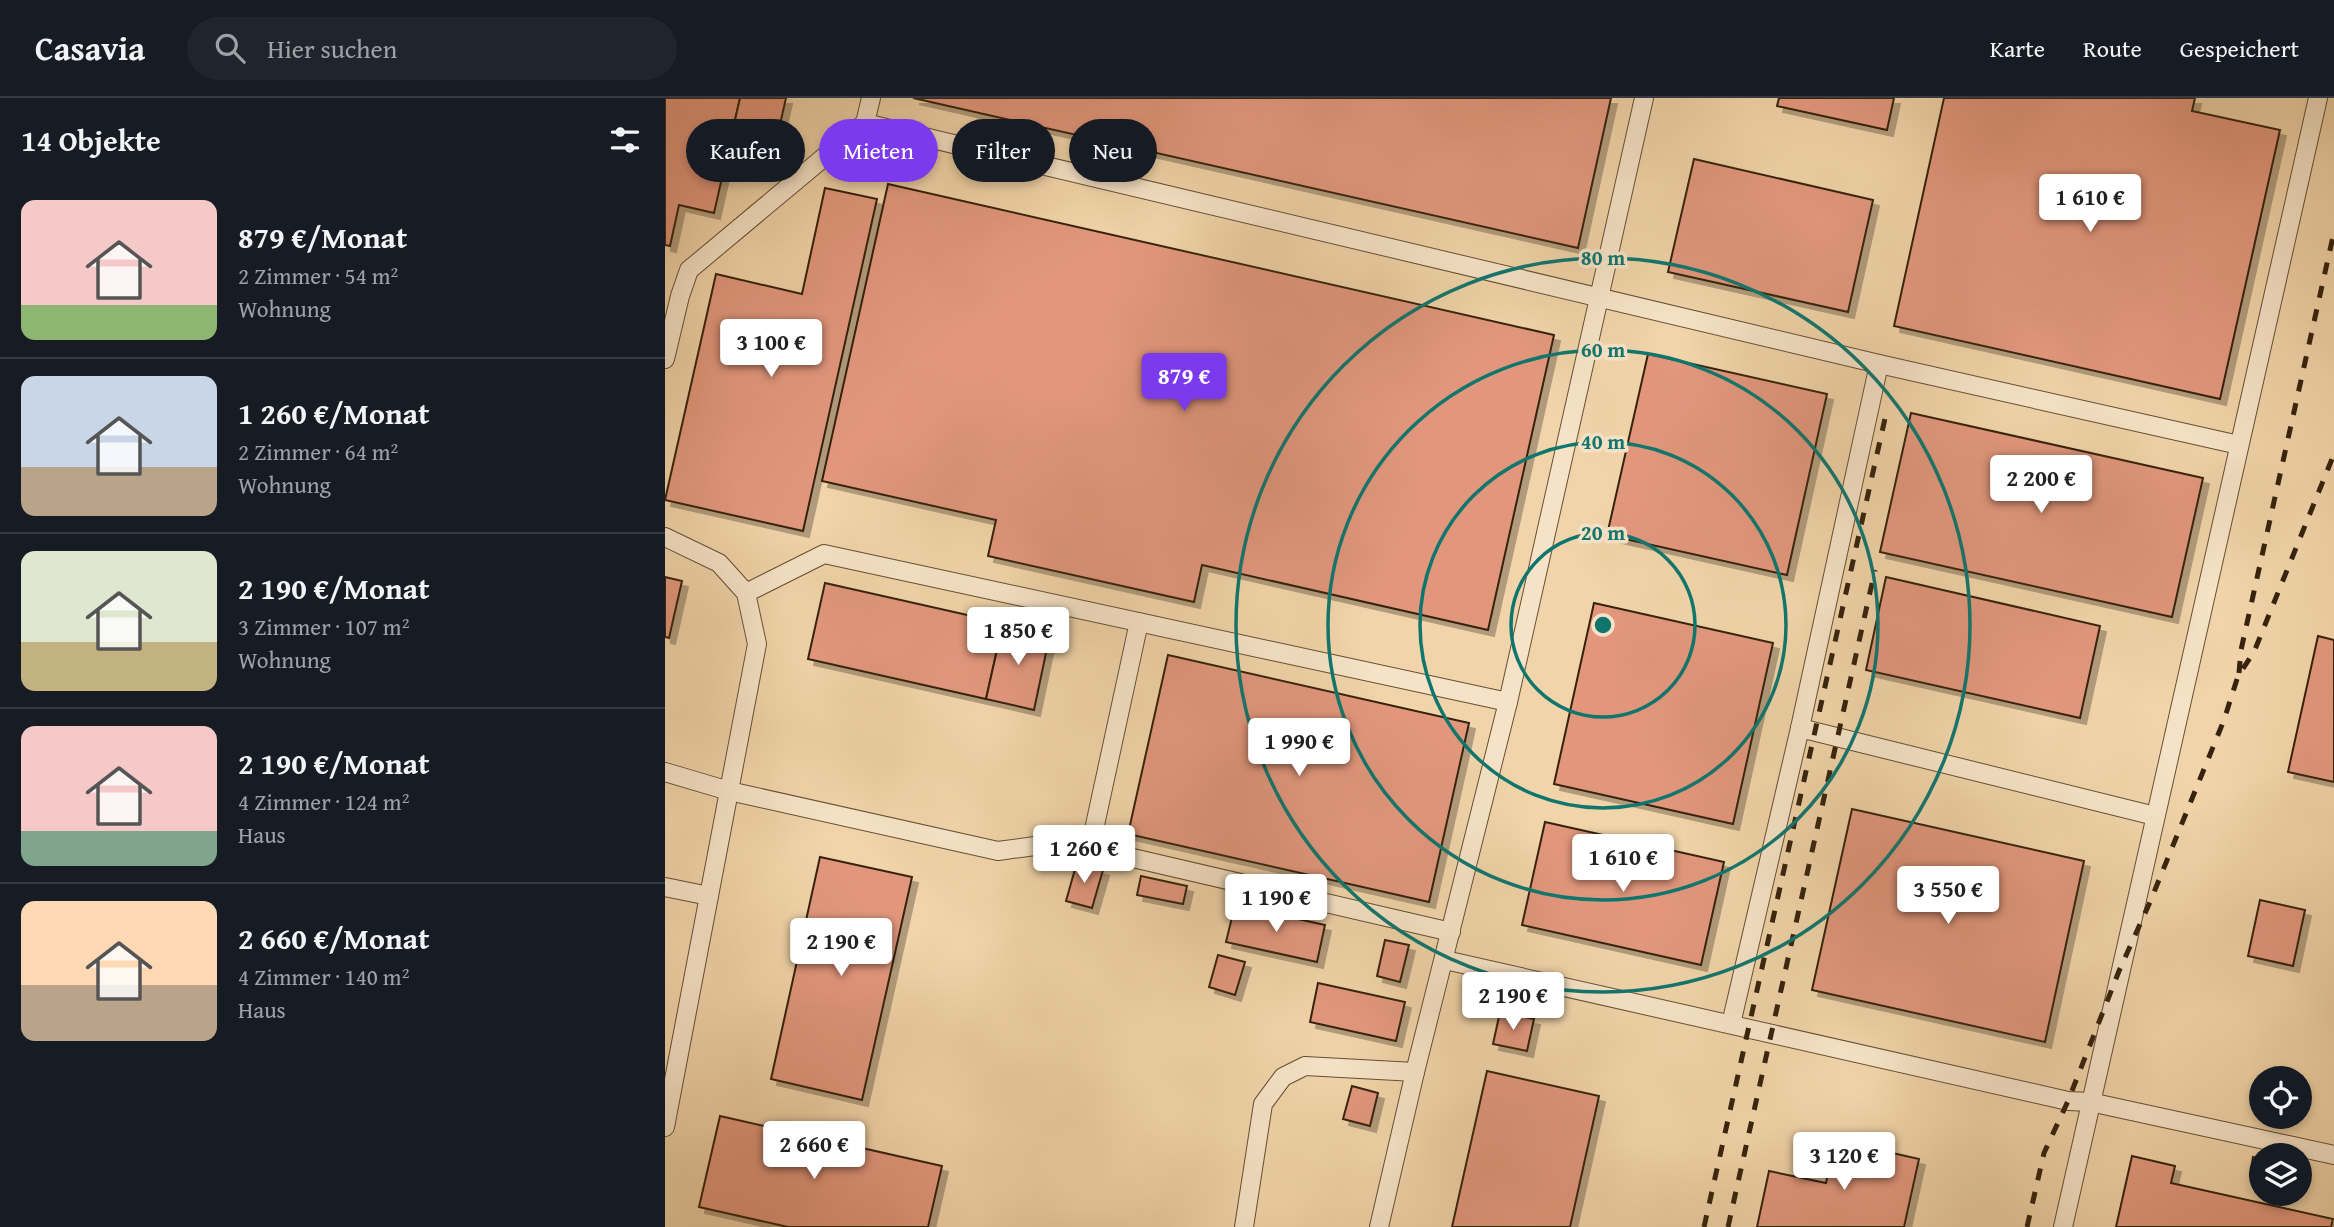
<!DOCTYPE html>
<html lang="de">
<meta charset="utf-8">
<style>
body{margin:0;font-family:"Gentium Book Plus",serif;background:#20242c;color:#f1f3f6;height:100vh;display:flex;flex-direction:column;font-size:26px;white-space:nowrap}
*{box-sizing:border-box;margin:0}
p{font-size:23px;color:#9ea1a6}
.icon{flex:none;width:38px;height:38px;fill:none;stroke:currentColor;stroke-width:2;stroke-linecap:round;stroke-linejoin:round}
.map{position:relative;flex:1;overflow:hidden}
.sheet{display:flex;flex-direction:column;background:#171b24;width:665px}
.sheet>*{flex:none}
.top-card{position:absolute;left:21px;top:21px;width:665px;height:63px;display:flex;gap:14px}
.controls{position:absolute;left:1584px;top:968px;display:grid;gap:14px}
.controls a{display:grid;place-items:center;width:63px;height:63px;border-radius:50%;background:#171b24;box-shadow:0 4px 10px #0003;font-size:35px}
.price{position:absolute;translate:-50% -60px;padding:0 16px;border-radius:7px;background:#fff;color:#222;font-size:23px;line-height:46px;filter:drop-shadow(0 2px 4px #0008)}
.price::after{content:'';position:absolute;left:50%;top:42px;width:21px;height:16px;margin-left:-10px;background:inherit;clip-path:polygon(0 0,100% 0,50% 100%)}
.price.current{background:#7c3aed;color:#fff}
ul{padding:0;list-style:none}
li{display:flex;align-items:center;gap:21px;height:175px;padding:0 21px}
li+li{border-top:2px solid #363941}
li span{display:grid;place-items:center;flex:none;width:196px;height:140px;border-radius:14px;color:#555}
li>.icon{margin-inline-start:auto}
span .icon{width:84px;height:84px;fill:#fffc;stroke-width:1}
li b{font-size:30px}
h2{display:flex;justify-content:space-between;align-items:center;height:84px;padding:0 21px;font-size:30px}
.chip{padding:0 24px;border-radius:32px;background:#171b24;box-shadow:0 4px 10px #0003;font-size:24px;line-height:63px}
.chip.current{background:#7c3aed;color:#fff}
header{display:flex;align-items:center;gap:42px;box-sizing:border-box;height:98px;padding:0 35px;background:#171b24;border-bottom:2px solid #363941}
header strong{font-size:33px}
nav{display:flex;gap:38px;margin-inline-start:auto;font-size:24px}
.search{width:490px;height:63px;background:#20242c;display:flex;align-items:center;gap:18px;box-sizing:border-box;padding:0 24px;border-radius:38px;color:#9ea1a6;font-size:26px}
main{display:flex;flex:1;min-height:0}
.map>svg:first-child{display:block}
.building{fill:#e2977d;stroke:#36230d;stroke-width:2;filter:url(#shadow)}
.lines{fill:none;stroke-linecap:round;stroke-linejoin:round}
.lane-casing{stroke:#654f34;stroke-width:20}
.lane{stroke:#f6e3c7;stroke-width:18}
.rail{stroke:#36230d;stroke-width:5;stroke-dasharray:12 12;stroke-linecap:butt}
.ring{fill:none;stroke:#0f766e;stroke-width:3.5}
.centre{fill:#0f766e;stroke:#f6e3c7;stroke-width:3.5}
.ring-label{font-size:21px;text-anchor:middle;font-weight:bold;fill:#0f766e;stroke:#f6e3c7;stroke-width:7;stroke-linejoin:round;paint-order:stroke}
</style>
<header>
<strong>Casavia</strong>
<div class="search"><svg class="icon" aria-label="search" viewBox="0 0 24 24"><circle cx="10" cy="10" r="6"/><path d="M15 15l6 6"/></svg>Hier suchen</div>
<nav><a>Karte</a><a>Route</a><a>Gespeichert</a></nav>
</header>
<main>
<section class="sheet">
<h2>14 Objekte<svg class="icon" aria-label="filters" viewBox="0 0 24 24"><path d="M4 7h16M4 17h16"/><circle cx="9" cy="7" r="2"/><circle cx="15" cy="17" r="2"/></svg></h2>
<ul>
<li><span style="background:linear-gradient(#f6c9c9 75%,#8fb573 0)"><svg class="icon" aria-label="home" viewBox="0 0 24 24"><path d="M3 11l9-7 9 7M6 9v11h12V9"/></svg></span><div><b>879 €/Monat</b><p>2 Zimmer · 54 m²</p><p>Wohnung</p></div></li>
<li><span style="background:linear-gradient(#c9d6e8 65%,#b9a48a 0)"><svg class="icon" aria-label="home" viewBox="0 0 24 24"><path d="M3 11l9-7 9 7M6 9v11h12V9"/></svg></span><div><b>1 260 €/Monat</b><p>2 Zimmer · 64 m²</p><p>Wohnung</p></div></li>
<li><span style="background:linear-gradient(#dfe7d0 65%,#c2b280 0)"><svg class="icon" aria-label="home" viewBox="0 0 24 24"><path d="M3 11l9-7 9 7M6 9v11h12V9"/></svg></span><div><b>2 190 €/Monat</b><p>3 Zimmer · 107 m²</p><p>Wohnung</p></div></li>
<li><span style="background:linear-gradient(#f6c9c9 75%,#7fa58c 0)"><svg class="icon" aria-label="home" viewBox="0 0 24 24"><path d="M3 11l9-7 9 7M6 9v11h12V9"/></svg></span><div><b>2 190 €/Monat</b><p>4 Zimmer · 124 m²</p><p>Haus</p></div></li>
<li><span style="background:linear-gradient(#ffd9b3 60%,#b9a48a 0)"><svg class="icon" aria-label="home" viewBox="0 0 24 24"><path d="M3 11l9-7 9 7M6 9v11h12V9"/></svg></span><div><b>2 660 €/Monat</b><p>4 Zimmer · 140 m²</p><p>Haus</p></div></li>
</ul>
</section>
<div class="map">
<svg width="1669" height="1129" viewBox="0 0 1669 1129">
<defs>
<filter id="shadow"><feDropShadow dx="6" dy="6" stdDeviation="0" flood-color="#0004"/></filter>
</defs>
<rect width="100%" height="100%" fill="#f1d4a9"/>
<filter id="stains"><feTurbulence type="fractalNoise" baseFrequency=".00286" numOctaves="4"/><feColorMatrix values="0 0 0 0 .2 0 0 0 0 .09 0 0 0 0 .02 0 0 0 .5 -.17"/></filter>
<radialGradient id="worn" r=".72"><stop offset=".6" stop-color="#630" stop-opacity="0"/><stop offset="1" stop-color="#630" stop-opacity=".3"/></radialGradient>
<!-- building -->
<g class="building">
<path d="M0 0H75L49 115 14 107 5 148 0 147Z"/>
<path d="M75 0H121L114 31 70 22Z"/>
<path d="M248 0H946L913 150Z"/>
<path d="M1114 0H1229L1222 32 1112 8Z"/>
<path d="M1279 0H1530L1527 13 1615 32 1555 301 1229 228Z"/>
<path d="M1029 61 1208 102 1183 214 1003 174Z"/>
<path d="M223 86 889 237 823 532 537 467 529 504 323 458 331 422 157 383Z"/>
<path d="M160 90 212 101 138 433 0 402 51 176 137 196Z"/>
<path d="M983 256 1162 296 1122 477 942 437Z"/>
<path d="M1246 315 1538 380 1507 519 1215 454Z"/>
<path d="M0 479 17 483 4 540 0 539Z"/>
<path d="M1221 479 1435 528 1415 620 1201 572Z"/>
<path d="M160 485 338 525 321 601 143 561Z"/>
<path d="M929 505 1108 545 1068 726 889 686Z"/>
<path d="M338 525 385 536 369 612 321 601Z"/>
<path d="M1653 538 1669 542V684L1623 674Z"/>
<path d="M503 557 804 625 764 804 463 736Z"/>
<path d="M1187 711 1419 763 1380 944 1147 892Z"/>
<path d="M880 724 1059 764 1036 867 857 827Z"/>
<path d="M155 759 247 779 197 1002 106 981Z"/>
<path d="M412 764 438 772 427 810 401 803Z"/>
<path d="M476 778 522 788 518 806 472 797Z"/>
<path d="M1595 802 1640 812 1628 868 1583 858Z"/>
<path d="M570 807 660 827 652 864 561 844Z"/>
<path d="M720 842 744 847 735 884 712 878Z"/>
<path d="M553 857 580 864 570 897 544 889Z"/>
<path d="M653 885 740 904 731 943 645 924Z"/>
<path d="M835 914 869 921 862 953 828 946Z"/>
<path d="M822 973 934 998 905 1129H787Z"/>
<path d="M687 988 713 995 705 1028 678 1021Z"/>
<path d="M55 1018 277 1068 263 1129H123L34 1109Z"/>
<path d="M1170 1042 1254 1061 1239 1129H1092L1104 1073 1161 1085Z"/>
<path d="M1467 1058 1510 1068 1506 1085 1668 1121 1666 1129H1451Z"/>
<path d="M1588 1059 1596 1061V1080L1585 1078Z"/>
</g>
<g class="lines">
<!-- lane casing -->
<g class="lane-casing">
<g id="lane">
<path d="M200 25 1214 266 1574 347"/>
<path d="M0 261 15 198 24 172 200 25 206 0"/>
<path d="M0 439 54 465 81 495 92 546 0 1029"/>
<path d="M81 495 159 456 843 604"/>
<path d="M1135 630 1490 718"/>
<path d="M0 674 64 693 333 753 399 744 786 834"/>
<path d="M425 750 474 524"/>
<path d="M0 789 44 798"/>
<path d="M780 862 1403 1003 1425 1004 1669 1057"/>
<path d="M1066 926 1135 630 1214 266"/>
<path d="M579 1129 598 1006 618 979 640 968 750 974"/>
<path d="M714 1129 750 974 843 604 979 0"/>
<path d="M1398 1129 1653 0"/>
</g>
</g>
<!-- lane -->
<use href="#lane" class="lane"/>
<!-- rail -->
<g class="rail">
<path d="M1574 575 1576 552 1669 134"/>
<path d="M1039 1129 1221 316"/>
<path d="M1063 1129 1210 472"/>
<path d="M1362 1129 1379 1055 1403 1003 1454 873 1485 804 1559 622 1573 578 1589 554 1669 356"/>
</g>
</g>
<!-- distance rings -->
<g class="ring">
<circle cx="938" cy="527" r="92"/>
<circle cx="938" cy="527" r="183"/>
<circle cx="938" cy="527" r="275"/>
<circle cx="938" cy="527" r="367"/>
</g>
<circle cx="938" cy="527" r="10" class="centre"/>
<g class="ring-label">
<text x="938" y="167">80 m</text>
<text x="938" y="259">60 m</text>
<text x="938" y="351">40 m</text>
<text x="938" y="442">20 m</text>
</g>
<rect width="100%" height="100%" filter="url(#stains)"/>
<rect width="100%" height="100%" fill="url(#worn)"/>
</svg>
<div class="controls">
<a><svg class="icon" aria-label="locate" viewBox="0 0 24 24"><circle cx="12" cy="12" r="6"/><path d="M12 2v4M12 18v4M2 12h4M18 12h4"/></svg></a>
<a><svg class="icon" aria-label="layers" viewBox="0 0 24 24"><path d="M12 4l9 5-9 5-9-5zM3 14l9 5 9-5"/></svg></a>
</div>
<b class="price" style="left:1425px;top:136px">1 610 €</b>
<b class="price" style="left:106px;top:281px">3 100 €</b>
<b class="price current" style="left:519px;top:315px">879 €</b>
<b class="price" style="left:1376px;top:417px">2 200 €</b>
<b class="price" style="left:353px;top:569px">1 850 €</b>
<b class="price" style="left:634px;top:680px">1 990 €</b>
<b class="price" style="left:419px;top:787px">1 260 €</b>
<b class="price" style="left:958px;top:796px">1 610 €</b>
<b class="price" style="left:1283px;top:828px">3 550 €</b>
<b class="price" style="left:611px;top:836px">1 190 €</b>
<b class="price" style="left:176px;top:880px">2 190 €</b>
<b class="price" style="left:848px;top:934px">2 190 €</b>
<b class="price" style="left:149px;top:1083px">2 660 €</b>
<b class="price" style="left:1179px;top:1094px">3 120 €</b>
<div class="top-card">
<a class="chip">Kaufen</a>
<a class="chip current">Mieten</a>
<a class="chip">Filter</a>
<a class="chip">Neu</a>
</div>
</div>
</main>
